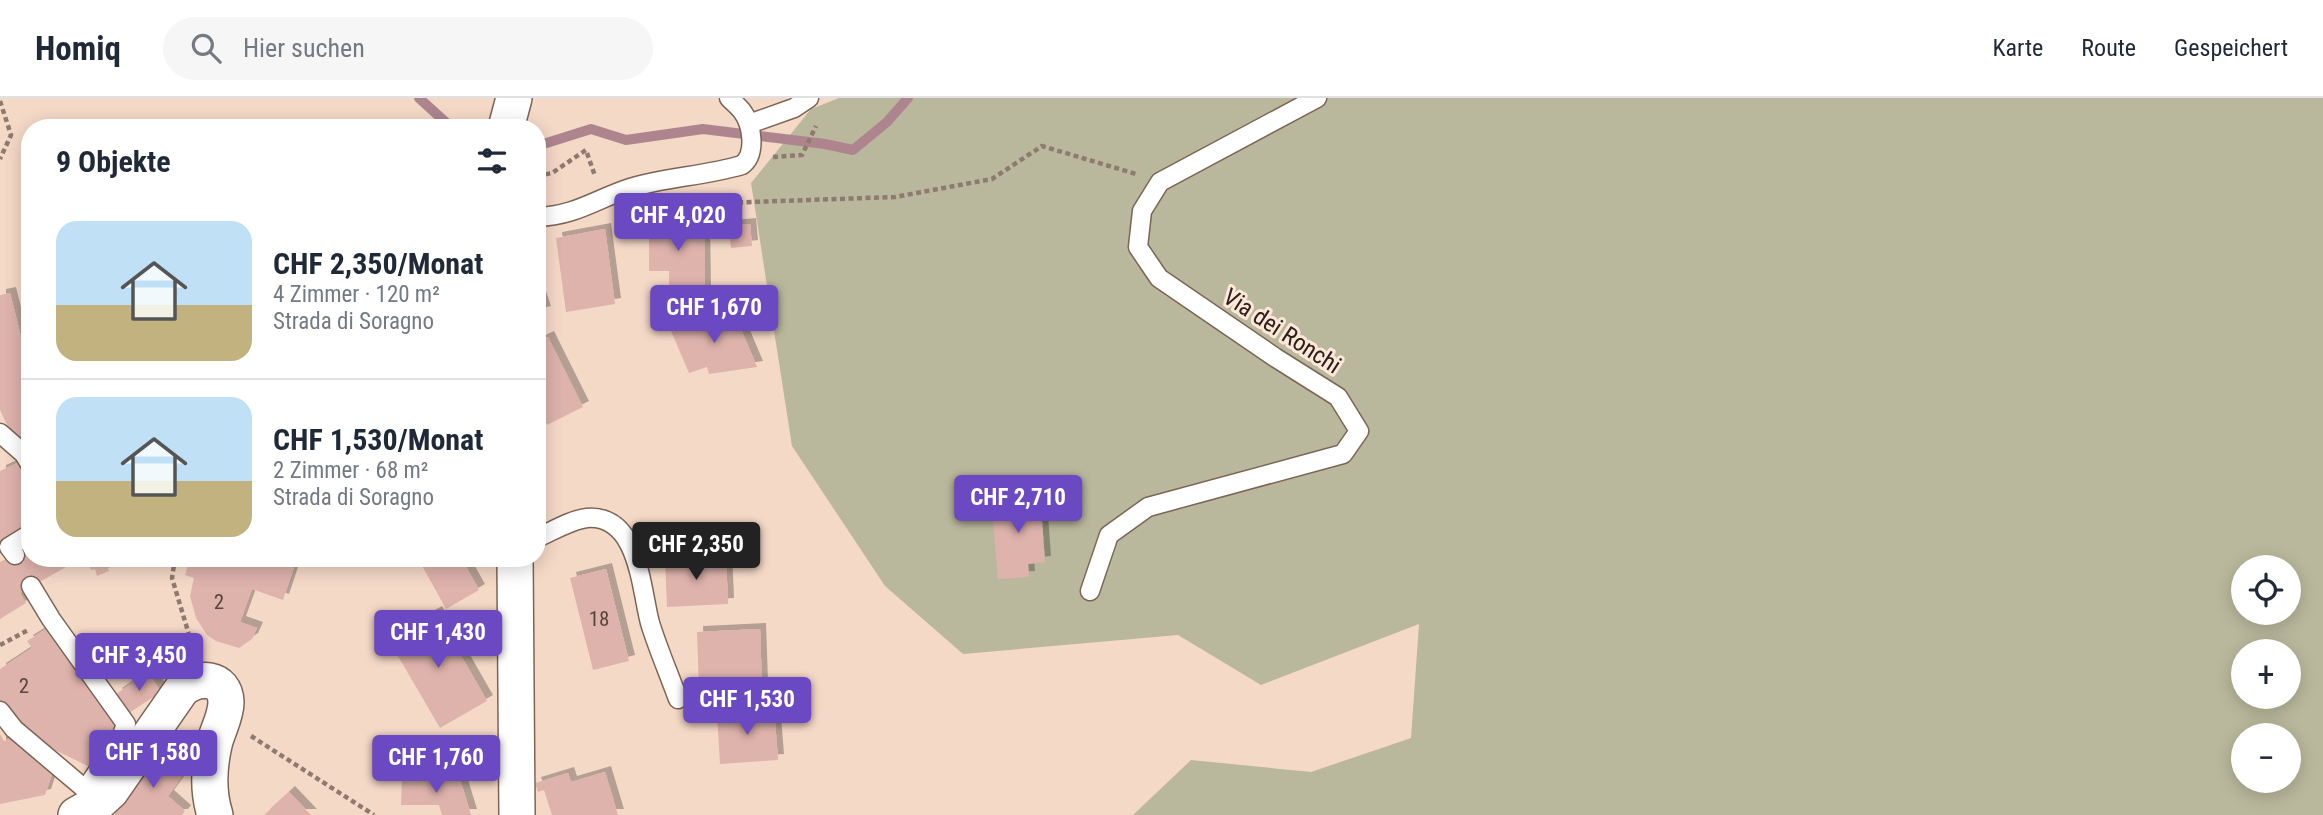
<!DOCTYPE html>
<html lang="de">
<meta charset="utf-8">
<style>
body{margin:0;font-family:"Roboto Condensed",sans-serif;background:#f6f6f7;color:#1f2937;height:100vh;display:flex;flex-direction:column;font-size:26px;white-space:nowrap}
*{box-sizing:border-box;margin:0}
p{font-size:23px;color:#747a83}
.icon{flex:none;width:38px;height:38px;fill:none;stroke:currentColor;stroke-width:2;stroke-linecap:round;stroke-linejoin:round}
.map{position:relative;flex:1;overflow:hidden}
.details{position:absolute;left:21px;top:21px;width:525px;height:448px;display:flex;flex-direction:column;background:#fff;border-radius:28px;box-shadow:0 4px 18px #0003}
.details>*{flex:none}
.controls{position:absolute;left:2231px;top:457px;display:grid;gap:14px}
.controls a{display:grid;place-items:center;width:70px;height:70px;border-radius:50%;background:#fff;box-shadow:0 4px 18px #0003;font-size:35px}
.price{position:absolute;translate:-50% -60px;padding:0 16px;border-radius:7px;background:#6a49c2;color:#fff;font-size:23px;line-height:46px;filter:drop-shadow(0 2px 4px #0008)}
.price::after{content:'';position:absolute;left:50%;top:42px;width:21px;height:16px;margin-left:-10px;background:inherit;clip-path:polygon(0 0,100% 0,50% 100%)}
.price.active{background:#222;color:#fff}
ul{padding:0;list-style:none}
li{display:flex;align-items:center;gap:21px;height:175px;padding:0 35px}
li+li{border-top:2px solid #e0e1e3}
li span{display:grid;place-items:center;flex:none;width:196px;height:140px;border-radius:21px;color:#555}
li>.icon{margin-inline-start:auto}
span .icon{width:84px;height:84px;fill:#fffc;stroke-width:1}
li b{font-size:30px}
h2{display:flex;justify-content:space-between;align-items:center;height:84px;padding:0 35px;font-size:30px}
header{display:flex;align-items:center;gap:42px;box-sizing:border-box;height:98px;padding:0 35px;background:#fff;border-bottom:2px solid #e0e1e3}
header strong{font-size:33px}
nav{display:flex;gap:38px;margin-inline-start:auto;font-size:24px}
.search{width:490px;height:63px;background:#f6f6f7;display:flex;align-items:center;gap:18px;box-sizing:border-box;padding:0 24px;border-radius:38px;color:#747a83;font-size:26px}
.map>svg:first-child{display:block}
.green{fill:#bab89c;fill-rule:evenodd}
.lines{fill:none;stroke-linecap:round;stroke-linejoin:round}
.stream{stroke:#ae858e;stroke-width:10}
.building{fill:#deb3ac;filter:url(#shadow)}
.service-casing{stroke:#7d6455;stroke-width:21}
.minor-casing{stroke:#7d6455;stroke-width:38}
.path{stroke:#8e7a6e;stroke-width:4.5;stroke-dasharray:5 3.5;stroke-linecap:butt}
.service{stroke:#fff;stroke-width:18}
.minor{stroke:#fff;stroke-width:35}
.labels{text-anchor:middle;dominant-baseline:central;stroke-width:6;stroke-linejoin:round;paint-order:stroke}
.number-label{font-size:21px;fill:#58453e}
.street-label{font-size:24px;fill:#2b201a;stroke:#fee7d9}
</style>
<header>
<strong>Homiq</strong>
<div class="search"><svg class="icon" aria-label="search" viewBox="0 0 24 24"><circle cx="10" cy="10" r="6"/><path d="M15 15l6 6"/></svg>Hier suchen</div>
<nav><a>Karte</a><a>Route</a><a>Gespeichert</a></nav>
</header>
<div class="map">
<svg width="2323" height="717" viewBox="0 0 2323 717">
<defs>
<filter id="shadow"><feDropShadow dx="6" dy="-6" stdDeviation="0" flood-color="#0004"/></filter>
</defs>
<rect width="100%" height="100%" fill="#f5d9c7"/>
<!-- green -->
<path class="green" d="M839 0H2323V717H1133L1191 662 1311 674 1411 640 1419 526 1261 587 1178 537 963 556 885 488 792 348 751 85 811 11ZM2244 469H2289V514H2244ZM2244 553H2289V598H2244ZM2244 637H2289V682H2244Z"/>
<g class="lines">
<!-- stream -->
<g class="stream">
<path d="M419 0 452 30"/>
<path d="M537 48 591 31 626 42 703 31 825 46 853 52 887 24 908 0"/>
</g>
</g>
<!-- building -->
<g class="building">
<path d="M682 115V121H689V128H704L705 197H669V173H649V116Z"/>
<path d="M750 126 752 148 731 150 729 128Z"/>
<path d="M605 131 615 206 566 214 556 140Z"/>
<path d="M537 190 545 214 537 216Z"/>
<path d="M10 195 28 267 22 268 30 288V357L6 325 0 312V197Z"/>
<path d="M732 210 757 269 709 276 707 269 689 275 671 233 692 224 693 227Z"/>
<path d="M548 239 583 309 547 327 537 308V244Z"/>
<path d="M24 362 30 373V428L0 444V373Z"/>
<path d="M1040 396 1045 464 1028 466 1029 479 998 481 991 400Z"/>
<path d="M30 449V460H82L20 495 26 505 0 521V464Z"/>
<path d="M726 459 728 506 667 509 665 461Z"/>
<path d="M86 460H127V461L107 467 109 473 97 478 95 471 91 472Z"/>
<path d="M190 460H297L283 502 252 491 240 524 257 530 252 541 239 550 216 543 207 537 196 520 190 498 194 480 185 477Z"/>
<path d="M426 460H461L479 492 446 511 420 464Z"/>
<path d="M606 471 629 563 593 572 570 480Z"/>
<path d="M436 514 487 603 440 630 388 541Z"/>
<path d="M51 528 122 631 96 672 55 652 24 631 0 602V571L32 550 27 543Z"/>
<path d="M760 531 762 589 699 592 697 534Z"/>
<path d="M148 574 161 594 129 615 116 596Z"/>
<path d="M774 611 778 662 720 666 717 615Z"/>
<path d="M0 636 4 643 11 640 53 673 45 697 0 706Z"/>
<path d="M160 652 186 673 168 698 185 713 182 717H115L113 712Z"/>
<path d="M605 674 618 717H552L544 692 538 694 535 685 568 675 571 684Z"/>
<path d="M402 680 460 681 471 717H442L439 707H401Z"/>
<path d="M289 694 311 717H264Z"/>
</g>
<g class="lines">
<!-- service casing -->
<g class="service-casing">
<g id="service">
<path d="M749 26 794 10 809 0"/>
<path d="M537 119C575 118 596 101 630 90 666 79 705 78 742 67 757 56 752 26 742 13 738 8 733 4 729 0"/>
<path d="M0 335 24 356 30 366"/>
<path d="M537 440C553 433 570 422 587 420 639 416 641 492 650 525 658 551 669 576 678 601"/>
<path d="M15 457 9 449 30 436"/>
<path d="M31 488 51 521 126 626 122 637 85 692"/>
<path d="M1090 493 1109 437 1148 409 1343 356 1359 333 1338 299 1276 260 1159 180 1138 149 1142 113 1160 84 1317 0"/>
<path d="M0 613 14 631 92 697"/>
</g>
</g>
<!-- minor casing -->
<g class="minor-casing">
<g id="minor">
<path d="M506 30 514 0"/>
<path d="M515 460 517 717"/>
<path d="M76 717 99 704 111 693 182 591C198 578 225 578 226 604 226 619 217 633 214 647 209 669 208 695 215 717"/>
</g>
</g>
<!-- path -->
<g class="path">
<path d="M0 3 11 37 0 61"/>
<path d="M773 59 802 57 816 28"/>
<path d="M537 78 552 75 586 52 595 78"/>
<path d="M714 100 722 105 895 99 992 81 1042 48 1136 76"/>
<path d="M175 460 172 480 193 550"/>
<path d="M0 547 30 531"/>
<path d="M251 638 374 717"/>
</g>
<!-- service -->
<use href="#service" class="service"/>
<!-- minor -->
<use href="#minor" class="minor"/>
</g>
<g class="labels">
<!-- number labels -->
<g class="number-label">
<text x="219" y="504">2</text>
<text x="599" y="521">18</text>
<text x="24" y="588">2</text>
</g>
<!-- street labels -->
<g class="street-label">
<text transform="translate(1282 233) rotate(33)">Via dei Ronchi</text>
</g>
</g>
</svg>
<div class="controls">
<a><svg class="icon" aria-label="locate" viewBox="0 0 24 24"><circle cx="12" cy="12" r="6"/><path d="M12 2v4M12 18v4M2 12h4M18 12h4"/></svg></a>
<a>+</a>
<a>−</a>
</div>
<b class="price" style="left:678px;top:155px">CHF 4,020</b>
<b class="price" style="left:714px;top:247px">CHF 1,670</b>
<b class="price" style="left:1018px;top:437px">CHF 2,710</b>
<b class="price active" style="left:696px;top:484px">CHF 2,350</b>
<b class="price" style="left:438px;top:572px">CHF 1,430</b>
<b class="price" style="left:139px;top:595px">CHF 3,450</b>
<b class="price" style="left:747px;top:639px">CHF 1,530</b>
<b class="price" style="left:153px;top:692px">CHF 1,580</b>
<b class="price" style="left:436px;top:697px">CHF 1,760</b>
<section class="details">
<h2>9 Objekte<svg class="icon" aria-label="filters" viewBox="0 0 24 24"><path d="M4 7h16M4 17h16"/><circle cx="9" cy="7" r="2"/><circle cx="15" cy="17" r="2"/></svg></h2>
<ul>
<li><span style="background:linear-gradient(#bfe0f5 60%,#c2b280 0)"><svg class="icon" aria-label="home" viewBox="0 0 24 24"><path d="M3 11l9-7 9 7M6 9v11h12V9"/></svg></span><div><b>CHF 2,350/Monat</b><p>4 Zimmer · 120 m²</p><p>Strada di Soragno</p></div></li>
<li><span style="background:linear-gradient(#bfe0f5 60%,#c2b280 0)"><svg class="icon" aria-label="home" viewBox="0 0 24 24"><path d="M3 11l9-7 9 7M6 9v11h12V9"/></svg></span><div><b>CHF 1,530/Monat</b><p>2 Zimmer · 68 m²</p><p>Strada di Soragno</p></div></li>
</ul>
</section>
</div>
